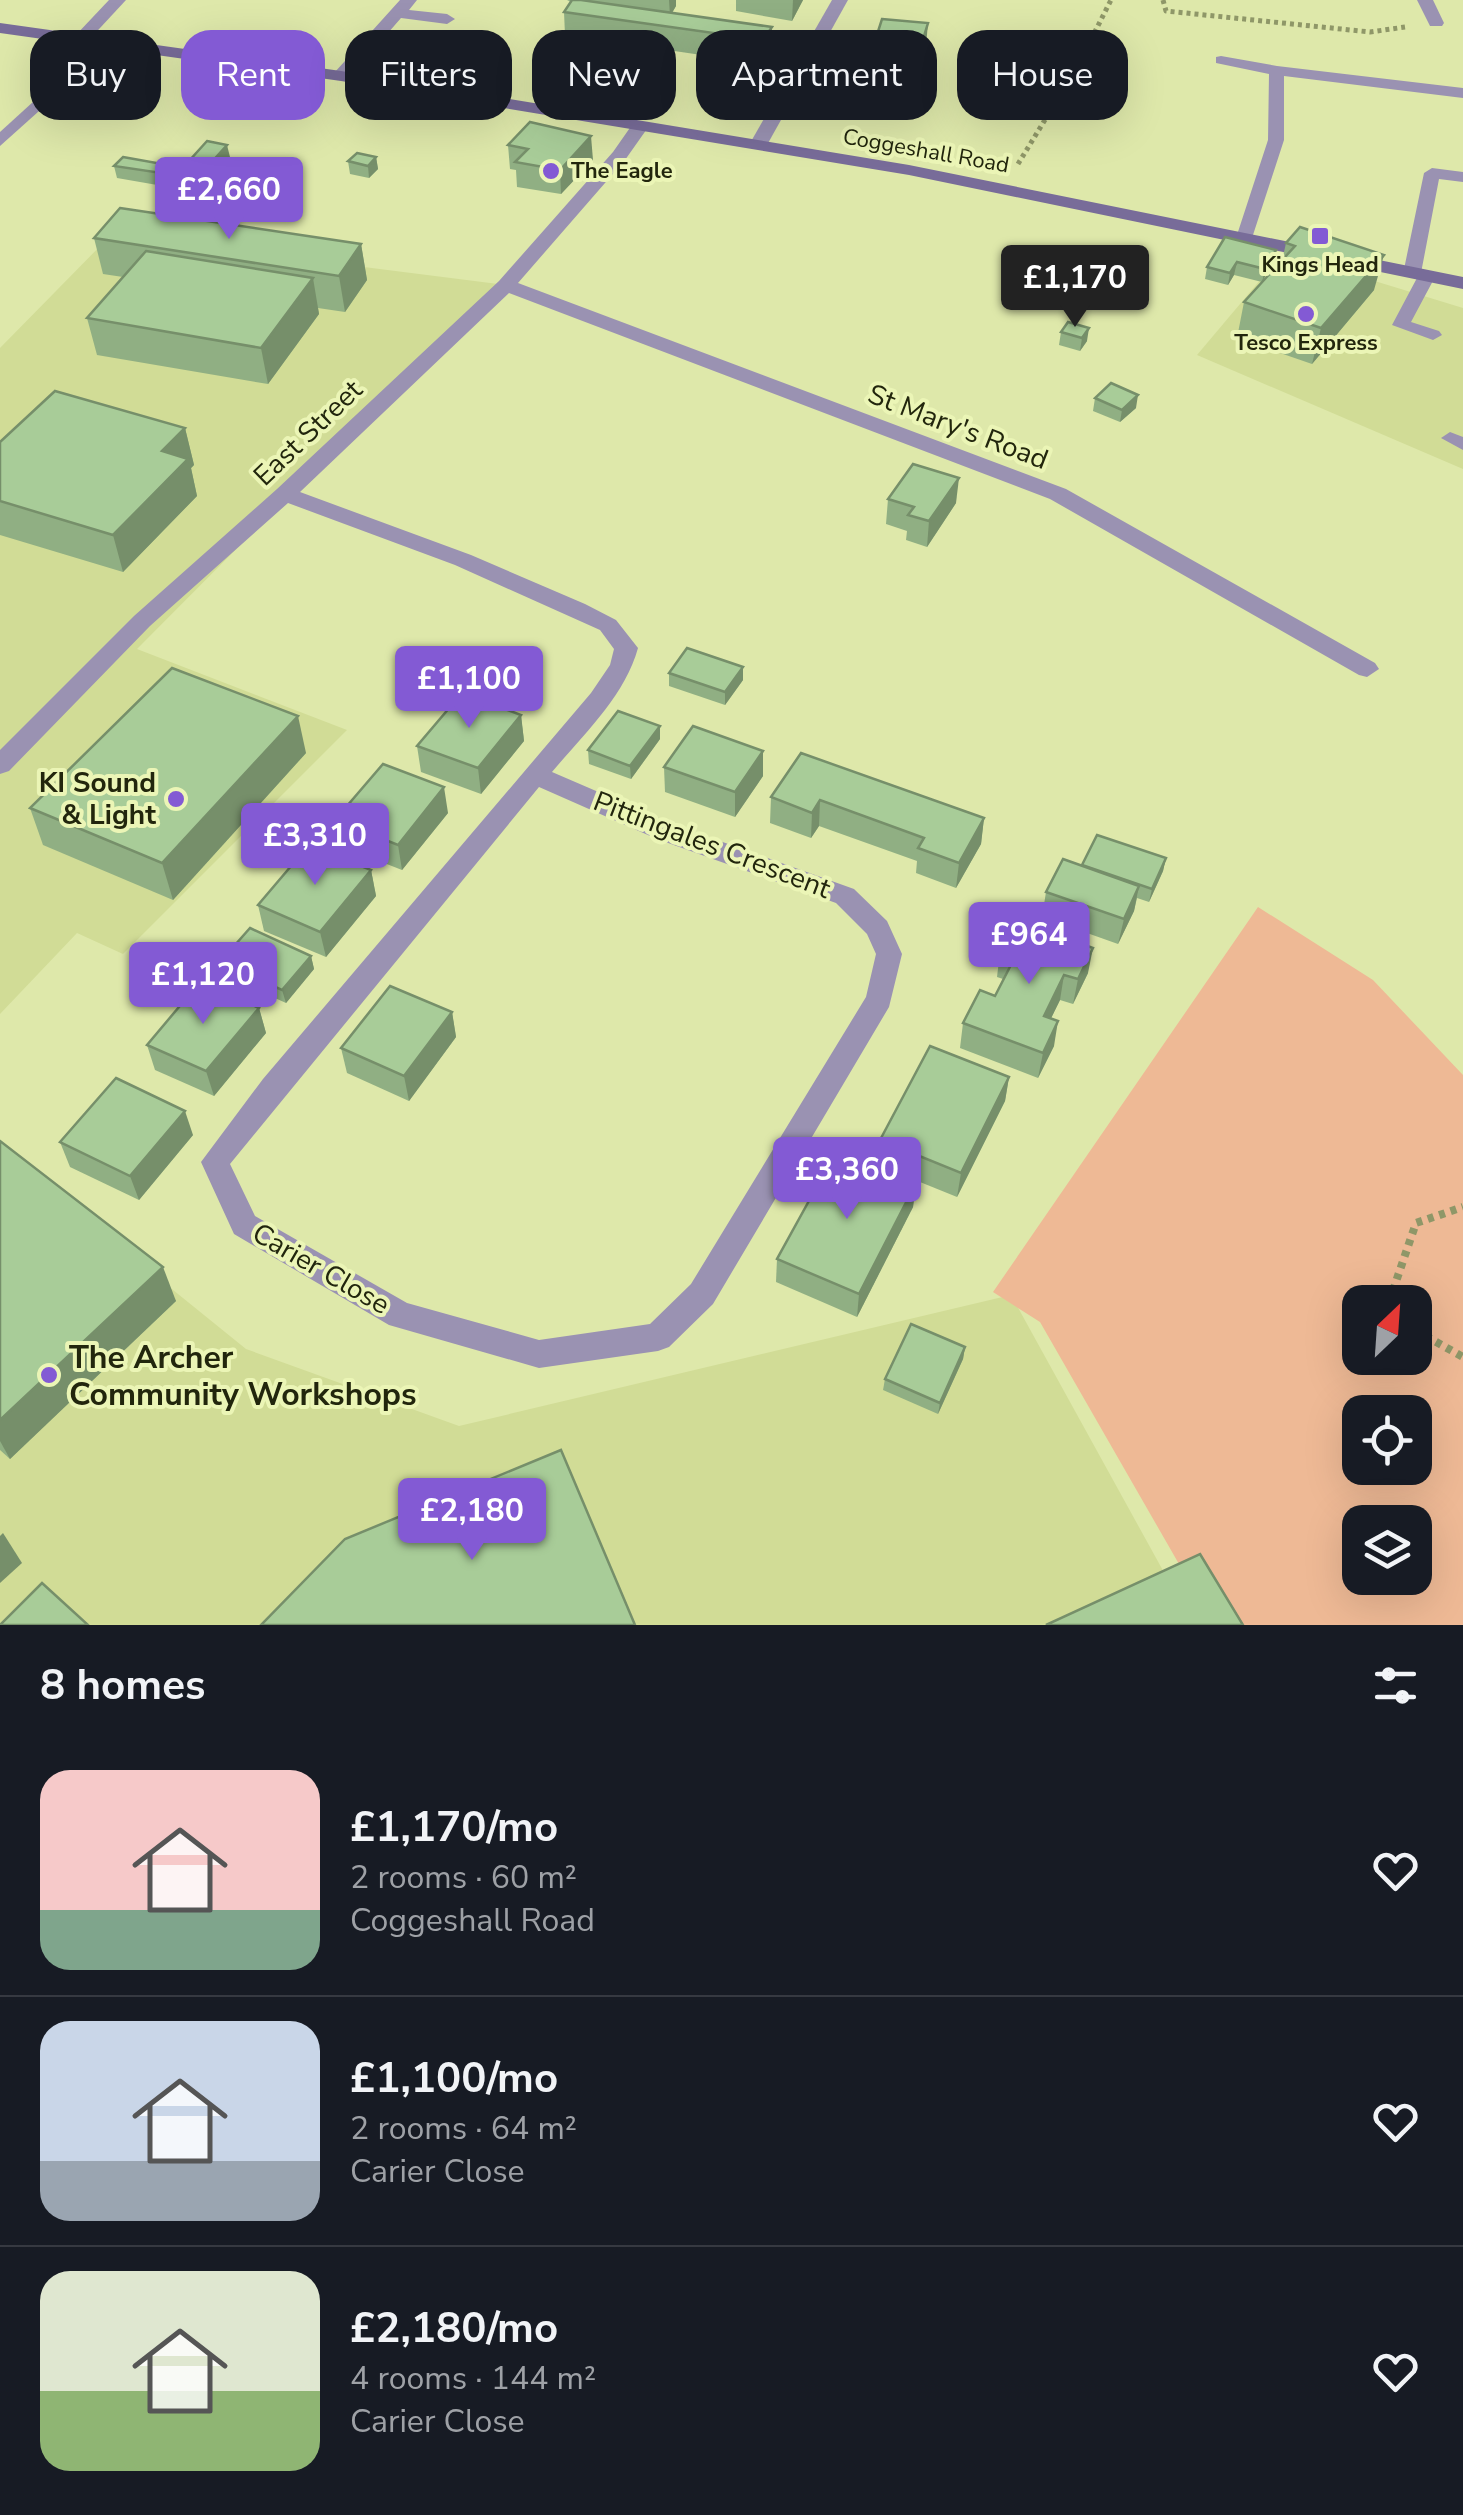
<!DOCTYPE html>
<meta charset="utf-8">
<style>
body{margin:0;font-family:"Nunito Sans",sans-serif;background:#20242c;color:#f1f3f6;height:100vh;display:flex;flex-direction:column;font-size:38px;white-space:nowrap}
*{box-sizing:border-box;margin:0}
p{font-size:32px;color:#9ea1a6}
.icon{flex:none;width:55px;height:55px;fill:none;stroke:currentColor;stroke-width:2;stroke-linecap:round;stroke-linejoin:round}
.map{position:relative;height:1625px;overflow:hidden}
.panel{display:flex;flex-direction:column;background:#171b24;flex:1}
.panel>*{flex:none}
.banner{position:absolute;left:30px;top:30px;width:1405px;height:90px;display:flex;gap:20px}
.needle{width:65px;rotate:25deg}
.fabs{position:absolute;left:1342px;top:1285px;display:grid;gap:20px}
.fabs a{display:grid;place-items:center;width:90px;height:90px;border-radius:20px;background:#171b24;box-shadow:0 10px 40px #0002;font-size:50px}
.price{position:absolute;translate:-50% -85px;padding:0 22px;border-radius:10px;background:#835ad4;color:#fff;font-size:32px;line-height:65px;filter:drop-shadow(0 2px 5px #0008)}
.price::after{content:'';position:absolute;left:50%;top:60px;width:30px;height:22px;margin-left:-15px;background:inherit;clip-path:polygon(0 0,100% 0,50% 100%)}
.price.on{background:#222;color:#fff}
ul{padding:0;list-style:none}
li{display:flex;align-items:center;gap:30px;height:250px;padding:0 40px}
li+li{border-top:2px solid #363941}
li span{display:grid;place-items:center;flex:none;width:280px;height:200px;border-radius:30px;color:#555}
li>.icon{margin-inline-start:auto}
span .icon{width:120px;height:120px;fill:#fffc;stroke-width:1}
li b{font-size:42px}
h2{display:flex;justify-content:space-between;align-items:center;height:120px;padding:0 40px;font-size:42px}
.pill{padding:0 35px;border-radius:30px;background:#171b24;box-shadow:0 10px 40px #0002;font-size:35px;line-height:90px}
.pill.on{background:#835ad4;color:#fff}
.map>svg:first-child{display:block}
.built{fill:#d1dc96}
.green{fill:#eeb995;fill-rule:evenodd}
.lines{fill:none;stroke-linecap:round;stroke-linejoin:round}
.path-far1{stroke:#8f9768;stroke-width:5;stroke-dasharray:4 4;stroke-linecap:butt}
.path{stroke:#8f9768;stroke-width:8;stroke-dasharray:6 6;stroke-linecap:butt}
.lane{fill:#9a92b2;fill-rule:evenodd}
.street{fill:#9a92b2;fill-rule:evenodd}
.secondary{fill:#786c99;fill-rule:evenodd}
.wall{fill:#90af83}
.shaded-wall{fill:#768f6a}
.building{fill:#a8cc98;stroke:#768f6a;stroke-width:2.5}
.poi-dot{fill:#835ad4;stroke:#ebf5b6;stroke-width:4}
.labels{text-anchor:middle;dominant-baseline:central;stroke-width:8;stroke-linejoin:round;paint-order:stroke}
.far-street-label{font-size:22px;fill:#22260d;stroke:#ebf5b6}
.far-poi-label{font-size:22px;font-weight:bold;fill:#22260d;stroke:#ebf5b6}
.street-label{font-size:28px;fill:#22260d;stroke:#ebf5b6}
.poi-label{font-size:28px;font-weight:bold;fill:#22260d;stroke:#ebf5b6;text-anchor:end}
.near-poi-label{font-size:32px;font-weight:bold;fill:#22260d;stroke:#ebf5b6;text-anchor:start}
</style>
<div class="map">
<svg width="1463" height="1625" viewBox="0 0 1463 1625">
<rect width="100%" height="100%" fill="#dee8aa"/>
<!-- built -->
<g class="built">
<path d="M111 235 506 285 424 360 137 649 347 730 123 954 77 933 0 1014V348Z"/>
<path d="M1283 253 1463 308V469L1197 355Z"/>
<path d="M0 1150 246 1349 459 1426 1011 1295 1193 1625H0Z"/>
</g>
<!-- green -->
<path class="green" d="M1258 907 1373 980 1463 1075V1625H1214L1040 1322 993 1292ZM1360 1302H1415V1358H1360ZM1360 1412H1415V1468H1360ZM1360 1522H1415V1578H1360Z"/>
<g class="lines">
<!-- path-far1 -->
<g class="path-far1">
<path d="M1163 0 1166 11 1370 32 1405 27"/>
<path d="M1018 164 1076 69 1111 0"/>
</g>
<!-- path -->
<g class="path">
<path d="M1389 1302 1416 1223 1463 1207"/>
<path d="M1415 1330 1463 1357"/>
</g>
<!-- lane -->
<g class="lane">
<path d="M1221 56 1277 66 1463 88V98L1284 76V140L1252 238 1244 243 1236 238 1268 140 1269 74 1216 63V57Z"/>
<path d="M1432 168 1463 172V182L1439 179 1421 273H1432L1435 277 1411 322 1439 331 1442 335 1433 340 1392 325 1417 278 1403 274 1424 173Z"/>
<path d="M1450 432 1463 437V450L1441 438Z"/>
</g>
<!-- street -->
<g class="street">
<path d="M109 0H126L87 42H75V36Z"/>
<path d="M400 0H417L409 10 447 14 455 19 447 24 401 18 347 80H335V72Z"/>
<path d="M832 0H848L767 145 752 149 749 145Z"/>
<path d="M1417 0H1433L1444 23 1442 26H1430Z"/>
<path d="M101 40 115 43 0 146V132Z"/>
<path d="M640 121 649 126 625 160 518 283 1066 489 1375 663 1379 669 1367 677 1359 675 1050 499 509 293 300 492 471 555 585 604 616 620 638 648C625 696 583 735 552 772L675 825 854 889 887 921 902 954 889 1007 713 1304 669 1347 658 1351 539 1368 389 1325 234 1234 201 1162 263 1079 591 693 610 665 614 649 600 630 455 565 288 503 150 626 9 771 0 774V750L134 616 277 489 499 281 613 152 634 122ZM539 787 657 839 836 903 867 934 876 954 866 997 691 1284 650 1324 539 1340 407 1303 255 1216 230 1164Z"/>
</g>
<!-- secondary -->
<path class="secondary" d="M0 23 341 71 909 165 1463 277V289L909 175 341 81 0 33Z"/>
</g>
<!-- wall -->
<g class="wall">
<path d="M567 0H676V6L672 13 772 27 771 50 763 64 565 35 564 12 571 2Z"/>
<path d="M736 0H803L792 21 736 11Z"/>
<path d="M874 44 926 46 919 72 872 68Z"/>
<path d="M508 145 593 160 561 194 517 187 516 170 510 169Z"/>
<path d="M230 157 202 187 182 183 180 171Z"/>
<path d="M376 157 378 169 369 178 350 174 348 161Z"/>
<path d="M168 165 171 177 163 186 117 178 114 166Z"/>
<path d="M233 181 236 193 217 213 201 209 199 197Z"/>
<path d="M1300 227 1374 290 1312 364 1237 338 1244 302 1282 261 1286 243Z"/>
<path d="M1225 237 1273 262 1262 282 1234 275 1228 285 1205 279 1207 267Z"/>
<path d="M94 238 361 244 367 280 345 312 318 308 319 314 268 384 97 355 87 318 123 277 103 274Z"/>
<path d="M1068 322 1087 341 1080 351 1059 345 1061 332Z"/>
<path d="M1095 398 1136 408 1120 422 1093 411Z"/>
<path d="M185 428 194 465 191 468 197 496 123 572 0 535V442Z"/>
<path d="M888 499 956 503 927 547 906 540 907 531 886 524Z"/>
<path d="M743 667V680L725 705 669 686V673Z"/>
<path d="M521 715 524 741 481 794 421 772 417 746Z"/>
<path d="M660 739 631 779 589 764 588 750Z"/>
<path d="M306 753 173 900 43 845 30 808Z"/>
<path d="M801 753 984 818 981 844 956 888 916 873 917 861 819 826 811 838 770 823 771 797Z"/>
<path d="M664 767 763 776 735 817 665 792Z"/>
<path d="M448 813 402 870 341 846 335 820Z"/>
<path d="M1166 858 1163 871 1149 902 1137 898 1134 911 1118 944 1042 917 1046 892 1082 866Z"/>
<path d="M371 870 376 896 326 957 264 931 258 905Z"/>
<path d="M1000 952 1088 973 1073 1004 1060 1000 1051 1018 1054 1046 1038 1078 960 1048 963 1023 995 996 1003 979 997 977Z"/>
<path d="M311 956 314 969 286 1003 224 975 220 962Z"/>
<path d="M259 1008 266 1033 214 1096 155 1070 147 1045Z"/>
<path d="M452 1012 456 1037 409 1101 347 1073 341 1048Z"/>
<path d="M1009 1077 1005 1101 957 1197 878 1165 880 1140Z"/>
<path d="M193 1135 139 1200 70 1167 60 1142Z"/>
<path d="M0 1141 176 1301 10 1459 0 1450Z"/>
<path d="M916 1183 913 1207 857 1317 776 1282 777 1259Z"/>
<path d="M965 1347 963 1359 938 1414 883 1390 885 1379Z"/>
</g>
<!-- shaded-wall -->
<g class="shaded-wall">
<path d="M669 0H676V6L670 16Z"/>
<path d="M793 0H803L792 21Z"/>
<path d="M928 23 926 46 919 72 920 49Z"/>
<path d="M772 27 771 50 763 64V40Z"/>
<path d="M591 136 593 160 561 194 560 170Z"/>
<path d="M227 145 230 157 202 187 200 175Z"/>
<path d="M376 157 378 169 369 178 368 166Z"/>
<path d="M168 165 171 177 163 186 161 173Z"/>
<path d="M233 181 236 193 217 213 214 200Z"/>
<path d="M361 244 367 280 345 312 339 276Z"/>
<path d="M1276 250 1273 262 1262 282 1265 269Z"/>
<path d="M1384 255 1374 290 1312 364 1321 328Z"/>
<path d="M1237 262 1234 275 1228 285 1230 273Z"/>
<path d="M313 278 319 314 268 384 261 348Z"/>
<path d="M1089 328 1087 341 1080 351 1082 338Z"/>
<path d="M1138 395 1136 408 1120 422 1122 410Z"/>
<path d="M185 428 194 465 191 468 197 496 123 572 113 535 162 451Z"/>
<path d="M959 478 956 503 927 547 929 521Z"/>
<path d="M743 667V680L725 705V692Z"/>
<path d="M521 715 524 741 481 794 478 768Z"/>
<path d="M298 716 306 753 173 900 162 863Z"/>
<path d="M660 726V739L631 779 630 766Z"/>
<path d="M763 751V776L735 817V792Z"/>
<path d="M444 787 448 813 402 870 398 845Z"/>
<path d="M820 800 819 826 811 838 812 813Z"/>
<path d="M984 818 981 844 956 888 959 863Z"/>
<path d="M1166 858 1163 871 1149 902 1152 889Z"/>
<path d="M371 870 376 896 326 957 320 932Z"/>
<path d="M1139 886 1134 911 1118 944 1124 919Z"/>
<path d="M1093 948 1088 973 1073 1004 1078 979Z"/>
<path d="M311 956 314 969 286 1003 282 990Z"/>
<path d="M1064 975 1060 1000 1040 1041 1044 1016Z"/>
<path d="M259 1008 266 1033 214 1096 206 1071Z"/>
<path d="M452 1012 456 1037 409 1101 404 1076Z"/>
<path d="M1058 1021 1054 1046 1038 1078 1043 1053Z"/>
<path d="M1009 1077 1005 1101 957 1197 961 1173Z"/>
<path d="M185 1111 193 1135 139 1200 130 1176Z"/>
<path d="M916 1183 913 1207 857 1317 859 1294Z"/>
<path d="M163 1267 176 1301 10 1459 0 1441V1420Z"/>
<path d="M965 1347 963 1359 938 1414 940 1403Z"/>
<path d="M3 1533 22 1563 0 1583V1536Z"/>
</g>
<!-- building -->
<g class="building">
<path d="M572 0H581L772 27 763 40 564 12Z"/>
<path d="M882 19 928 23 920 49 874 44Z"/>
<path d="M530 122 591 136 560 170 515 162 528 149 508 145Z"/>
<path d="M207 141 227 145 200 175 180 171Z"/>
<path d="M357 153 376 157 368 166 348 161Z"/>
<path d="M123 157 168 165 161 173 114 166Z"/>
<path d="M218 178 233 181 214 200 199 197Z"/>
<path d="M120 208 361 244 339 276 94 238Z"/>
<path d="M1300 227 1384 255 1321 328 1244 302 1295 246 1286 243Z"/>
<path d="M1225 237 1276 250 1265 269 1237 262 1230 273 1207 267Z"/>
<path d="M146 251 313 278 261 348 87 318Z"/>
<path d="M1068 322 1089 328 1082 338 1061 332Z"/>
<path d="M1111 383 1138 395 1122 410 1095 398Z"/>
<path d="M55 391 185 428 162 451 188 459 113 535 0 501V442Z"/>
<path d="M913 464 959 478 929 521 908 515 914 507 888 499Z"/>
<path d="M687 648 743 667 725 692 669 673Z"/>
<path d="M172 668 298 716 162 863 30 808Z"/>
<path d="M462 693 521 715 478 768 417 746Z"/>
<path d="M618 711 660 726 630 766 588 750Z"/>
<path d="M693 726 763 751 735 792 664 767Z"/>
<path d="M801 753 984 818 959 863 918 848 924 838 820 800 812 813 771 797Z"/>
<path d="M383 764 444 787 398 845 335 820Z"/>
<path d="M1097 835 1166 858 1152 889 1082 865Z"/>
<path d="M309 845 371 870 320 932 258 905Z"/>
<path d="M1063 859 1139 886 1124 919 1046 892Z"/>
<path d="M1017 921 1093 948 1078 979 1064 975 1044 1016 1058 1021 1043 1053 963 1023 980 990 995 996 1015 957 1000 952Z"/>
<path d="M250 928 311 956 282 990 220 962Z"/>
<path d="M200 982 259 1008 206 1071 147 1045Z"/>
<path d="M390 986 452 1012 404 1076 341 1048Z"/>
<path d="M930 1046 1009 1077 961 1173 880 1140Z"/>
<path d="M116 1078 185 1111 130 1176 60 1142Z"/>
<path d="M0 1141 163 1267 0 1420Z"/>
<path d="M837 1150 916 1183 859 1294 777 1259Z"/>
<path d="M911 1324 965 1347 940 1403 885 1379Z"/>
<path d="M561 1450 635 1625H261L345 1539Z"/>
<path d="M1200 1554 1243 1625H1046Z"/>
<path d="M42 1583 88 1625H0Z"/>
</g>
<!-- markers -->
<g class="poi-dot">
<circle cx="551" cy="171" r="10"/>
<rect x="1310" y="226" width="20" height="20" rx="5"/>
<circle cx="1306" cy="314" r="10"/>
<circle cx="176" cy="799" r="10"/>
<circle cx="49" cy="1375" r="10"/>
</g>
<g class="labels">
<!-- far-street labels -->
<g class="far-street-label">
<text transform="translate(926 151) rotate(10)">Coggeshall Road</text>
</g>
<!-- far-poi labels -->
<g class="far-poi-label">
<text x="571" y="171" text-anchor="start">The Eagle</text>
<text x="1320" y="265">Kings Head</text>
<text x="1306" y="343">Tesco Express</text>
</g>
<!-- street labels -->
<g class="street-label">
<text transform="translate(958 427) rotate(21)">St Mary's Road</text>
<text transform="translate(308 433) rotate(-44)">East Street</text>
<text transform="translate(712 845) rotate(21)">Pittingales Crescent</text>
<text transform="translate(321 1269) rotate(30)">Carier Close</text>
</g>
<!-- poi labels -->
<g class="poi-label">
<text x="156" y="783">KI Sound<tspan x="156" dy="32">&amp; Light</tspan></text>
</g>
<!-- near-poi labels -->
<g class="near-poi-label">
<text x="69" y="1357">The Archer<tspan x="69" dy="37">Community Workshops</tspan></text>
</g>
</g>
</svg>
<div class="fabs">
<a><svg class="needle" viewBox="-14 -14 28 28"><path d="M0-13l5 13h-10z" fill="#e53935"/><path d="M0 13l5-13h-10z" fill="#9ea1a6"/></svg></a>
<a><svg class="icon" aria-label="locate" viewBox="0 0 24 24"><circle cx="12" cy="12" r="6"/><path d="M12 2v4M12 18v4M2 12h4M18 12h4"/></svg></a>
<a><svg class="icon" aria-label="layers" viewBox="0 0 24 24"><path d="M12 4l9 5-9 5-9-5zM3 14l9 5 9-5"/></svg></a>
</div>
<b class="price" style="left:229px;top:242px">£2,660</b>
<b class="price on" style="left:1075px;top:330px">£1,170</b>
<b class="price" style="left:469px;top:731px">£1,100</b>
<b class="price" style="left:315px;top:888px">£3,310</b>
<b class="price" style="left:1029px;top:987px">£964</b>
<b class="price" style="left:203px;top:1027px">£1,120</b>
<b class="price" style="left:847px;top:1222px">£3,360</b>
<b class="price" style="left:472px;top:1563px">£2,180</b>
<div class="banner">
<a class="pill">Buy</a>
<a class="pill on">Rent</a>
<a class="pill">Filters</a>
<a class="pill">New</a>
<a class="pill">Apartment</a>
<a class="pill">House</a>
</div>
</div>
<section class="panel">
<h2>8 homes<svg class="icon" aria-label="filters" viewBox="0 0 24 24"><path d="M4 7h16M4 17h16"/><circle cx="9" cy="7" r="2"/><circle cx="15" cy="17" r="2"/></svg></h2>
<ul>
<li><span style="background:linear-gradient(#f6c9c9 70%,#7fa58c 0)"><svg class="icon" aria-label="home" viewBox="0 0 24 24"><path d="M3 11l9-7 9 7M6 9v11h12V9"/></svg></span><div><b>£1,170/mo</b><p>2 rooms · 60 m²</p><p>Coggeshall Road</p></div><svg class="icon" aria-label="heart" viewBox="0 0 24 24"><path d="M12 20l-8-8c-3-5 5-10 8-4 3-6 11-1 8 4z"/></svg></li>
<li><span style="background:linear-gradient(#c9d6e8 70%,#9aa5b1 0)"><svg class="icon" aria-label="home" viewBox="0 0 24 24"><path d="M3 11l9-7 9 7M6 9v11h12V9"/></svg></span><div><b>£1,100/mo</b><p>2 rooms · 64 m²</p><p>Carier Close</p></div><svg class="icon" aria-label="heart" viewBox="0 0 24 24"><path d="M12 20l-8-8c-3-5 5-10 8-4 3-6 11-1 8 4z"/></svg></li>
<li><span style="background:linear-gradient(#dfe7d0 60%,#8fb573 0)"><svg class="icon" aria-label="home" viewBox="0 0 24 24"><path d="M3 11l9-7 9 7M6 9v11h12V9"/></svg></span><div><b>£2,180/mo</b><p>4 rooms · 144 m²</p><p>Carier Close</p></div><svg class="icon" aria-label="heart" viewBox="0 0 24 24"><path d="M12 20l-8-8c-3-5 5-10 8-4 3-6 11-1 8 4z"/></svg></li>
</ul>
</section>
